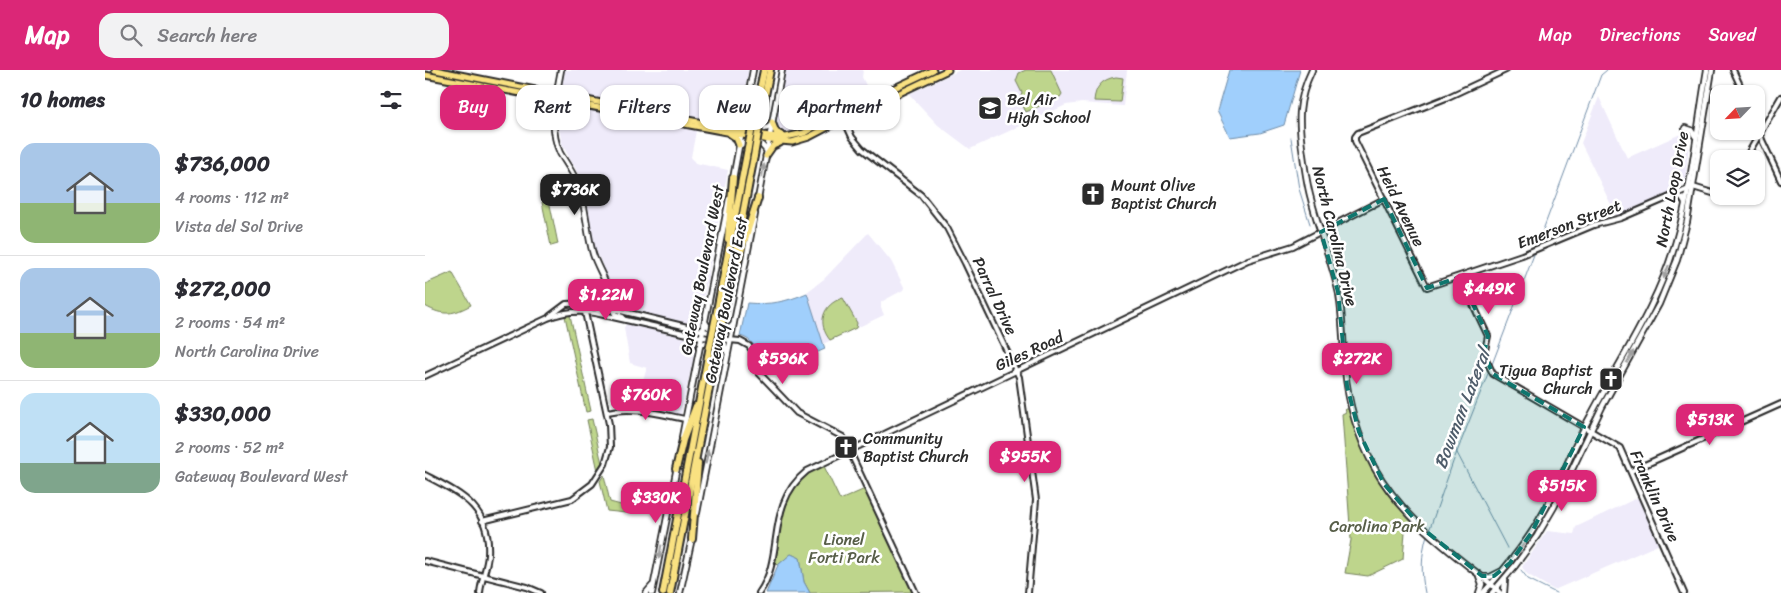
<!DOCTYPE html>
<meta charset="utf-8">
<style>
body{margin:0;font-family:Sriracha,sans-serif;background:#f2f2f3;color:#2b2b33;height:100vh;display:flex;flex-direction:column;font-size:19px;white-space:nowrap}
*{box-sizing:border-box;margin:0}
p{font-size:16px;color:#7c7c81}
.icon{flex:none;width:28px;height:28px;fill:none;stroke:currentColor;stroke-width:2;stroke-linecap:round;stroke-linejoin:round}
.map{position:relative;flex:1;overflow:hidden}
.side{display:flex;flex-direction:column;background:#fff;width:425px}
.side>*{flex:none}
.banner{position:absolute;left:15px;top:15px;width:475px;height:45px;display:flex;gap:10px}
.needle{width:32px;rotate:245deg}
.fabs{position:absolute;left:1285px;top:15px;display:grid;gap:10px}
.fabs a{display:grid;place-items:center;width:55px;height:55px;border-radius:10px;background:#fff;box-shadow:0 1px 4px #0004;font-size:25px}
.price{position:absolute;translate:-50% -42px;padding:0 11px;border-radius:10px;background:#db2777;color:#fff;font-size:16px;line-height:32px;filter:drop-shadow(0 1px 2px #0008)}
.price::after{content:'';position:absolute;left:50%;top:30px;width:15px;height:11px;margin-left:-8px;background:inherit;clip-path:polygon(0 0,100% 0,50% 100%)}
.price.current{background:#222;color:#fff}
ul{padding:0;list-style:none}
li{display:flex;align-items:center;gap:15px;height:125px;padding:0 20px}
li+li{border-top:1px solid #e1e1e2}
li span{display:grid;place-items:center;flex:none;width:140px;height:100px;border-radius:15px;color:#555}
li>.icon{margin-inline-start:auto}
span .icon{width:60px;height:60px;fill:#fffc;stroke-width:1}
li b{font-size:21px}
h2{display:flex;justify-content:space-between;align-items:center;height:60px;padding:0 20px;font-size:21px}
.chip{padding:0 18px;border-radius:15px;background:#fff;box-shadow:0 1px 4px #0004;font-size:18px;line-height:45px}
.chip.current{background:#db2777;color:#fff}
header{display:flex;align-items:center;gap:30px;box-sizing:border-box;height:70px;padding:0 25px;background:#db2777;color:#fff}
header strong{font-size:24px}
nav{display:flex;gap:28px;margin-inline-start:auto;font-size:18px}
.search{width:350px;height:45px;background:#f2f2f3;display:flex;align-items:center;gap:12px;box-sizing:border-box;padding:0 18px;border-radius:15px;color:#7c7c81;font-size:19px}
main{display:flex;flex:1;min-height:0}
.map>svg:first-child{display:block}
.built{fill:#efebfa}
.green{fill:#bed58c;stroke:#74805c}
.water{fill:#a0cffc;stroke:#718da8}
.lines{fill:none;stroke-linecap:round;stroke-linejoin:round}
.stream{stroke:#718da8;stroke-width:1}
.tertiary-casing{stroke:#2b2b2b;stroke-width:8}
.secondary-casing{stroke:#2b2b2b;stroke-width:8}
.primary-casing{stroke:#2b2b2b;stroke-width:9}
.motorway-casing{stroke:#2b2b2b;stroke-width:10}
.tertiary{stroke:#fff;stroke-width:4}
.secondary{stroke:#fff;stroke-width:4.5}
.primary{stroke:#f9e181;stroke-width:5}
.motorway{stroke:#f9e181;stroke-width:6}
.motorway-bridge-casing{stroke:#2b2b2b;stroke-width:10;stroke-linecap:butt}
.motorway-bridge{stroke:#f9e181;stroke-width:6}
.oneway{fill:#a0a0a0}
.marked{fill:#0f766e;fill-opacity:0.2;stroke:#0f766e;stroke-width:4;stroke-dasharray:10 6;stroke-linejoin:round}
.labels{text-anchor:middle;dominant-baseline:central;stroke-width:5;stroke-linejoin:round;paint-order:stroke}
.poi-label{font-size:16px;fill:#2b2b2b;stroke:#fff;text-anchor:start}
.street-label{font-size:16px;fill:#2b2b2b;stroke:#fff}
.park-label{font-size:16px;fill:#575e48;stroke:#fff}
.water-label{font-size:18px;font-style:italic;fill:#4e5c6a;stroke:#fff}
</style>
<header>
<strong>Map</strong>
<div class="search"><svg class="icon" aria-label="search" viewBox="0 0 24 24"><circle cx="10" cy="10" r="6"/><path d="M15 15l6 6"/></svg>Search here</div>
<nav><a>Map</a><a>Directions</a><a>Saved</a></nav>
</header>
<main>
<section class="side">
<h2>10 homes<svg class="icon" aria-label="filters" viewBox="0 0 24 24"><path d="M4 7h16M4 17h16"/><circle cx="9" cy="7" r="2"/><circle cx="15" cy="17" r="2"/></svg></h2>
<ul>
<li><span style="background:linear-gradient(#a9c7e8 60%,#8fb573 0)"><svg class="icon" aria-label="home" viewBox="0 0 24 24"><path d="M3 11l9-7 9 7M6 9v11h12V9"/></svg></span><div><b>$736,000</b><p>4 rooms · 112 m²</p><p>Vista del Sol Drive</p></div></li>
<li><span style="background:linear-gradient(#a9c7e8 65%,#8fb573 0)"><svg class="icon" aria-label="home" viewBox="0 0 24 24"><path d="M3 11l9-7 9 7M6 9v11h12V9"/></svg></span><div><b>$272,000</b><p>2 rooms · 54 m²</p><p>North Carolina Drive</p></div></li>
<li><span style="background:linear-gradient(#bfe0f5 70%,#7fa58c 0)"><svg class="icon" aria-label="home" viewBox="0 0 24 24"><path d="M3 11l9-7 9 7M6 9v11h12V9"/></svg></span><div><b>$330,000</b><p>2 rooms · 52 m²</p><p>Gateway Boulevard West</p></div></li>
</ul>
</section>
<div class="map">
<svg width="1356" height="523" viewBox="0 0 1356 523">
<rect width="100%" height="100%" fill="#fff"/>
<filter id="ink" filterUnits="userSpaceOnUse"><feTurbulence type="fractalNoise" baseFrequency=".02" numOctaves="2"/><feDisplacementMap in="SourceGraphic" scale="10" xChannelSelector="R" yChannelSelector="G"/><feConvolveMatrix kernelMatrix="1 2 1 2 8 2 1 2 1" color-interpolation-filters="sRGB"/></filter>
<g filter="url(#ink)">
<!-- built -->
<g class="built">
<path d="M140 0H324L313 50 309 54 136 22Z"/>
<path d="M359 0H438L437 7 447 28 381 60 372 63 347 64Z"/>
<path d="M535 0H702L698 36 657 33 641 35 545 79 513 55 484 24Z"/>
<path d="M1174 27 1202 88 1260 62 1265 65 1260 111 1254 119 1192 147 1156 73Z"/>
<path d="M137 35 271 61 266 87 270 93 303 100 274 253 272 255 192 238 191 236 188 220 170 178 161 127 156 109 137 74 132 49 133 38Z"/>
<path d="M443 163 466 191 480 219 456 232V238L459 245 398 274 382 222 399 209Z"/>
<path d="M201 254 270 270 272 273 256 345 202 336V327L218 310 222 298 205 293 199 258Z"/>
<path d="M1214 427 1235 474 1129 520 1102 504 1097 497 1122 461 1149 464 1151 457Z"/>
</g>
<!-- green -->
<g class="green">
<path d="M601 0H626L637 24 635 27 601 42 595 30 597 23 591 11 594 3Z"/>
<path d="M691 7 698 8 695 32 669 31C670 17 677 9 691 7Z"/>
<path d="M124 130 133 174 126 176 117 132Z"/>
<path d="M27 202 46 235C29 244 19 247 0 236V214Z"/>
<path d="M418 228 432 253 431 258 405 270C392 254 397 234 418 228Z"/>
<path d="M145 245 166 341 161 342 140 246Z"/>
<path d="M920 339H923C927 350 931 362 935 373 946 403 965 429 986 452L980 462 978 489 943 506 920 503 926 470 917 344 921 342Z"/>
<path d="M167 349 177 394 173 401 162 350Z"/>
<path d="M398 394 415 430 440 419 488 522 385 523 379 512 375 488 366 484 353 495 350 494C354 468 354 438 370 415 377 406 388 400 398 394Z"/>
<path d="M179 405 185 432 196 435 201 443 182 441 175 411Z"/>
</g>
<!-- water -->
<g class="water">
<path d="M804 0H875L859 55 835 63 805 67 792 41Z"/>
<path d="M382 223 400 279 342 304C331 292 337 272 315 266L322 233C345 235 361 232 382 223Z"/>
<path d="M366 484 375 488 379 512 385 523H341L353 495Z"/>
</g>
<g class="lines">
<!-- stream -->
<g class="stream">
<path d="M866 68 874 119 885 154"/>
<path d="M1112 176 1176 5 1182 0"/>
<path d="M1066 297 1110 182"/>
<path d="M1030 379 1082 478"/>
<path d="M1004 461 1028 392 1064 301"/>
<path d="M1096 500 1103 509 1131 523"/>
<path d="M1000 523C996 504 996 484 1002 465"/>
</g>
<!-- tertiary casing -->
<g class="tertiary-casing">
<g id="tertiary">
<path d="M1081 0 1021 28 933 63 930 67V71L1002 217 1097 185 1169 155 1196 148 1268 117 1294 125"/>
<path d="M1308 0 1319 24"/>
<path d="M416 43 427 67 437 79 496 125 522 158 540 193 594 307 611 430 603 523"/>
<path d="M1331 52 1337 70 1356 111"/>
<path d="M1320 89 1356 27"/>
<path d="M1035 207 1063 266 1059 285 1068 304 1195 378 1259 523"/>
<path d="M186 238 190 244 198 247"/>
<path d="M172 242 182 241 186 238"/>
<path d="M125 246 141 234 163 233 287 263"/>
<path d="M294 269 315 271 324 276 330 285 334 303 372 343 418 367 491 523"/>
<path d="M0 306 123 248C139 242 152 240 170 243L276 267 287 268"/>
<path d="M182 342C209 336 234 344 260 349"/>
<path d="M1206 401 1356 334"/>
<path d="M0 405C36 424 66 437 63 485 62 498 56 510 55 523"/>
<path d="M57 451 147 429 167 414 180 394 185 377 184 354 158 233"/>
<path d="M0 491 102 517 116 523"/>
<path d="M334 523C361 485 339 436 382 401L823 190 868 176 959 129"/>
</g>
</g>
<!-- secondary casing -->
<g class="secondary-casing">
<g id="secondary">
<path d="M136 0C131 28 123 56 135 83 142 95 151 106 155 120 161 140 162 163 168 184 174 202 187 218 186 238"/>
<path d="M887 0C872 31 873 51 878 85 880 100 882 115 886 129 894 161 907 192 914 224 918 249 918 274 920 299 923 333 933 367 949 397 977 447 1022 479 1066 514L1075 523"/>
<path d="M319 48 324 56C332 58 340 62 346 55"/>
<path d="M1260 58 1266 60 1270 66"/>
<path d="M314 76 322 71 335 73 341 80"/>
<path d="M308 109 328 0"/>
<path d="M1250 125 1257 128 1260 133"/>
<path d="M333 129 357 0"/>
<path d="M280 252C285 263 301 263 308 255"/>
<path d="M274 277C281 270 291 272 299 275L302 282"/>
<path d="M257 367 304 129"/>
<path d="M272 443 330 144"/>
<path d="M1054 506 1057 514 1054 523"/>
<path d="M1059 507H1065L1075 502"/>
<path d="M221 523 227 516"/>
<path d="M227 523 252 397"/>
<path d="M255 523 267 468"/>
<path d="M1058 523C1080 499 1101 474 1117 445 1135 414 1147 379 1165 347 1195 290 1234 233 1251 171 1267 116 1272 57 1282 0"/>
<path d="M1067 523 1090 496 1112 466 1129 437 1177 337 1234 234 1252 190 1262 152 1287 0"/>
<path d="M1079 523 1080 510"/>
</g>
</g>
<!-- primary casing -->
<g class="primary-casing">
<g id="primary">
<path d="M10 0 344 66 361 67 379 63 399 51 508 0"/>
<path d="M0 5 344 70 367 72 384 67 407 55 523 0"/>
<path d="M347 52 351 62 358 66"/>
<path d="M307 56 314 54 318 49"/>
<path d="M305 64 311 68 314 75"/>
<path d="M341 86 348 76 355 73"/>
</g>
</g>
<!-- motorway casing -->
<g class="motorway-casing">
<g id="motorway">
<path d="M330 43 339 0"/>
<path d="M336 46 345 0"/>
<path d="M303 169 308 108"/>
<path d="M310 200 333 128"/>
<path d="M291 246 322 83"/>
<path d="M298 248 329 86"/>
<path d="M251 399 258 370 271 336"/>
<path d="M267 469 273 393"/>
<path d="M238 523 283 286"/>
<path d="M245 523 290 287"/>
</g>
</g>
<!-- tertiary -->
<use href="#tertiary" class="tertiary"/>
<!-- secondary -->
<use href="#secondary" class="secondary"/>
<!-- primary -->
<use href="#primary" class="primary"/>
<!-- motorway -->
<use href="#motorway" class="motorway"/>
<!-- motorway-bridge casing -->
<g class="motorway-bridge-casing">
<g id="motorway-bridge">
<path d="M322 83 330 43"/>
<path d="M329 86 336 46"/>
<path d="M283 286 291 246"/>
<path d="M290 287 298 248"/>
</g>
</g>
<!-- motorway-bridge -->
<use href="#motorway-bridge" class="motorway-bridge"/>
</g>
<!-- one-way arrows -->
<defs><path id="oneway-solid" d="M-6-.8H1V-3.2L6.5 0L1 3.2V.8H-6Z" transform="scale(1.25)"/></defs>
<g class="oneway">
<use href="#oneway-solid" transform="translate(338 101) rotate(-80)"/>
<use href="#oneway-solid" transform="translate(1241 202) rotate(111)"/>
<use href="#oneway-solid" transform="translate(1205 287) rotate(-61)"/>
<use href="#oneway-solid" transform="translate(282 387) rotate(-79)"/>
<use href="#oneway-solid" transform="translate(1096 478) rotate(126)"/>
<use href="#oneway-solid" transform="translate(235 482) rotate(101)"/>
</g>
</g>
<!-- marked area -->
<path class="marked" d="M959 129 1002 218 1035 207 1063 266 1059 284 1068 304 1159 357 1107 462 1085 493 1069 506H1057L998 459 959 414 934 362 922 316 913 222 896 162Z"/>
<!-- icons -->
<defs>
<g id="school-square" transform="scale(1.25)"><rect x="-9" y="-9" width="18" height="18" rx="4" fill="#2b2b2b" stroke="#fff"/><path d="M0-5L7-2L0 1L-7-2ZM-4 1L0 2.5L4 1V4Q0 6-4 4Z" fill="#fff"/></g>
<g id="church-square" transform="scale(1.25)"><rect x="-9" y="-9" width="18" height="18" rx="4" fill="#2b2b2b" stroke="#fff"/><path d="M-1.2-6h2.4v3.5h3.3v2.4h-3.3V6h-2.4V-.1h-3.3v-2.4h3.3Z" fill="#fff"/></g>
</defs>
<g fill-rule="evenodd">
<use href="#school-square" x="565" y="38"/>
<use href="#church-square" x="668" y="124"/>
<use href="#church-square" x="1186" y="309"/>
<use href="#church-square" x="421" y="377"/>
</g>
<g class="labels">
<!-- poi labels -->
<g class="poi-label">
<text x="582" y="29">Bel Air<tspan x="582" dy="18">High School</tspan></text>
<text x="686" y="115">Mount Olive<tspan x="686" dy="18">Baptist Church</tspan></text>
<text x="1168" y="300" text-anchor="end">Tigua Baptist<tspan x="1168" dy="18">Church</tspan></text>
<text x="438" y="368">Community<tspan x="438" dy="18">Baptist Church</tspan></text>
</g>
<!-- street labels -->
<g class="street-label">
<text transform="translate(1247 119) rotate(-79)">North Loop Drive</text>
<text transform="translate(976 136) rotate(64)">Heid Avenue</text>
<text transform="translate(1144 154) rotate(-21)">Emerson Street</text>
<text transform="translate(910 166) rotate(76)">North Carolina Drive</text>
<text transform="translate(277 200) rotate(-79)">Gateway Boulevard West</text>
<text transform="translate(570 226) rotate(65)">Parral Drive</text>
<text transform="translate(301 230) rotate(-79)">Gateway Boulevard East</text>
<text transform="translate(604 281) rotate(-25)">Giles Road</text>
<text transform="translate(1230 426) rotate(66)">Franklin Drive</text>
</g>
<!-- park labels -->
<g class="park-label">
<text x="952" y="456">Carolina Park</text>
<text x="419" y="469">Lionel<tspan x="419" dy="18">Forti Park</tspan></text>
</g>
<!-- water labels -->
<g class="water-label">
<text transform="translate(1037 339) rotate(-69)">Bowman Lateral</text>
</g>
</g>
</svg>
<div class="fabs">
<a><svg class="needle" viewBox="-14 -14 28 28"><path d="M0-13l5 13h-10z" fill="#e53935"/><path d="M0 13l5-13h-10z" fill="#7c7c81"/></svg></a>
<a><svg class="icon" aria-label="layers" viewBox="0 0 24 24"><path d="M12 4l9 5-9 5-9-5zM3 14l9 5 9-5"/></svg></a>
</div>
<b class="price current" style="left:150px;top:146px">$736K</b>
<b class="price" style="left:1064px;top:245px">$449K</b>
<b class="price" style="left:181px;top:251px">$1.22M</b>
<b class="price" style="left:358px;top:315px">$596K</b>
<b class="price" style="left:932px;top:315px">$272K</b>
<b class="price" style="left:221px;top:351px">$760K</b>
<b class="price" style="left:1285px;top:376px">$513K</b>
<b class="price" style="left:600px;top:413px">$955K</b>
<b class="price" style="left:1137px;top:442px">$515K</b>
<b class="price" style="left:231px;top:454px">$330K</b>
<div class="banner">
<a class="chip current">Buy</a>
<a class="chip">Rent</a>
<a class="chip">Filters</a>
<a class="chip">New</a>
<a class="chip">Apartment</a>
</div>
</div>
</main>
